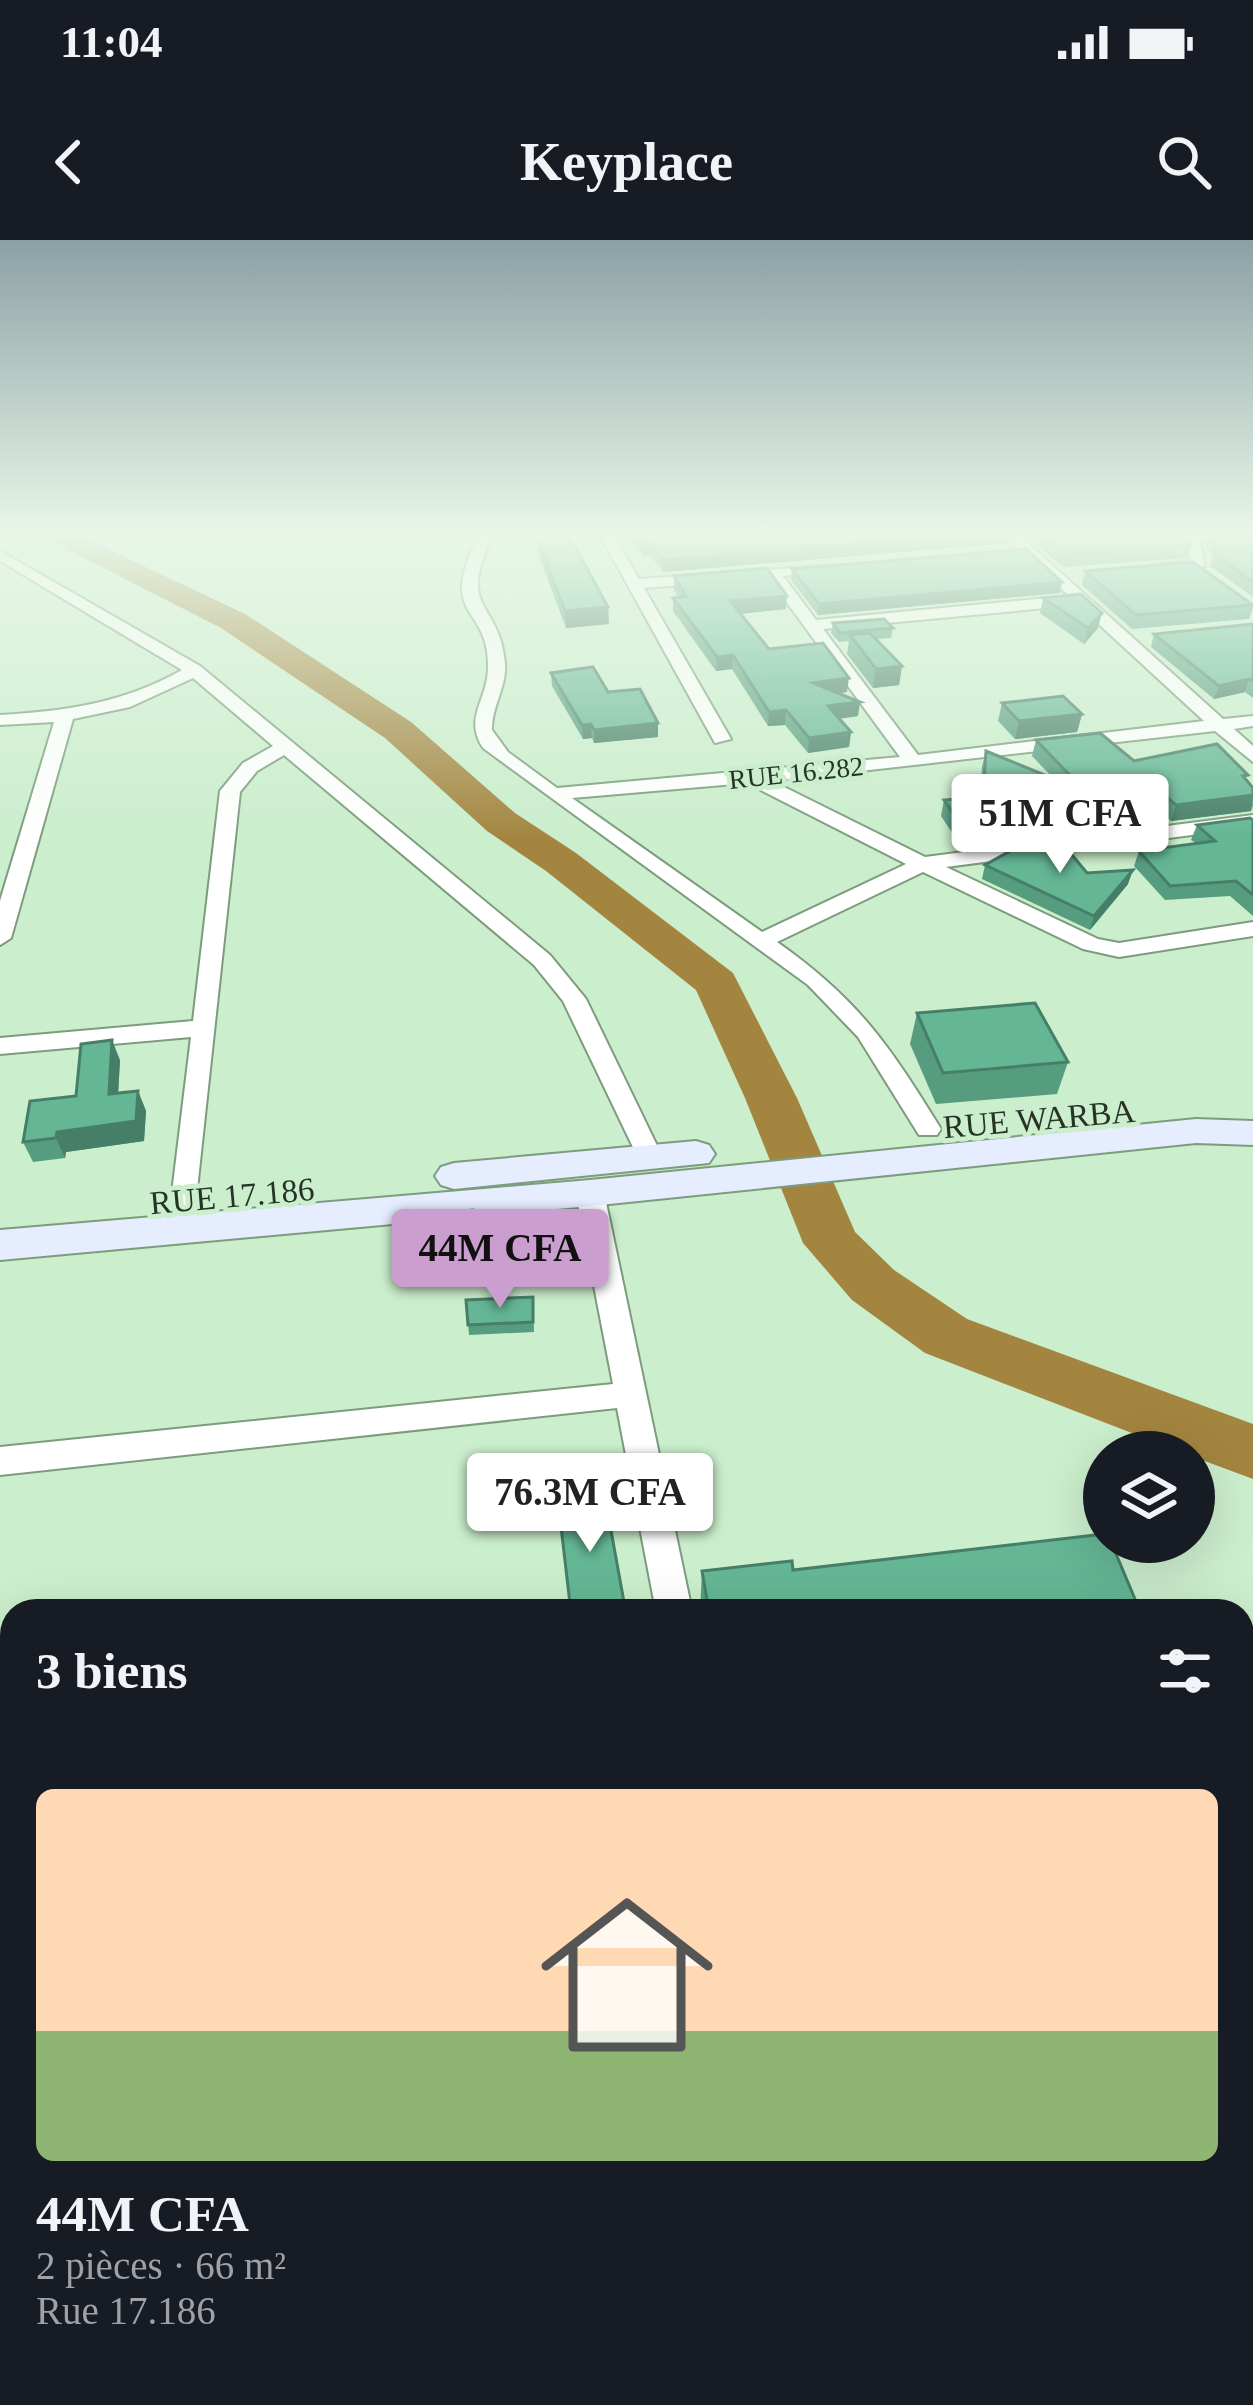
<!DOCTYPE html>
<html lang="fr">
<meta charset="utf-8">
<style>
body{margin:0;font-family:"Times New Roman",serif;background:#242831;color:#f1f3f6;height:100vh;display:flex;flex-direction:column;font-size:45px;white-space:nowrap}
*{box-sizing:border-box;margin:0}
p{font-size:39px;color:#9ea1a6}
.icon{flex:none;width:66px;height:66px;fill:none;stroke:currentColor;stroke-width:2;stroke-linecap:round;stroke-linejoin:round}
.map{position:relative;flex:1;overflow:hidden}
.sheet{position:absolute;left:0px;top:1359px;width:1254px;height:807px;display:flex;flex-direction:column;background:#171b24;border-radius:36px 36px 0 0;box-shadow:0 12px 48px #0002}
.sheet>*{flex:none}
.controls{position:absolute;left:1083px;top:1191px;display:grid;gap:24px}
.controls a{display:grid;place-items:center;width:132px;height:132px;border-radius:50%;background:#171b24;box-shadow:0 12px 48px #0002;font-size:60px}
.price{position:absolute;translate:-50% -102px;padding:0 27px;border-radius:12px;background:#fff;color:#222;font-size:39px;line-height:78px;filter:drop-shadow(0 3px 6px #0008)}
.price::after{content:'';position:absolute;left:50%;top:72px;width:36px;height:27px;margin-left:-18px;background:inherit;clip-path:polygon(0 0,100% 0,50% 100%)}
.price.on{background:#ca9fcf;color:#111}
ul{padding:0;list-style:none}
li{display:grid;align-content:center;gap:24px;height:636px;padding:0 36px}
li span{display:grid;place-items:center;height:372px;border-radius:18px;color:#555}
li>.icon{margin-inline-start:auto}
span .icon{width:216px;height:216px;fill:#fffc;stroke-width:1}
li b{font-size:51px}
h2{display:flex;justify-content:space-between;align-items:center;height:144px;padding:0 36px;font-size:51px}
.status{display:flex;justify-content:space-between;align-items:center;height:84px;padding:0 60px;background:#171b24;direction:ltr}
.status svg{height:33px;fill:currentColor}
header{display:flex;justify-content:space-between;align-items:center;height:156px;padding:0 36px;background:#171b24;font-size:54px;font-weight:700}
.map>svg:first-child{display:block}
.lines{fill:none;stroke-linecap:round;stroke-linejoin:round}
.river{fill:#a38540;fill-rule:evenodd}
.minor-casing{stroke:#7c9c7d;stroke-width:4}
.secondary-casing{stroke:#7c9c7d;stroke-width:4}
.minor{fill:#fff;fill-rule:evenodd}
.secondary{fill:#e5edfe;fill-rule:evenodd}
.wall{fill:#569d80}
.shaded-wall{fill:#467f68}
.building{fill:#64b695;stroke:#467f68;stroke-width:3}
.labels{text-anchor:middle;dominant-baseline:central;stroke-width:10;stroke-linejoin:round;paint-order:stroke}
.far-street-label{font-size:27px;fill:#263326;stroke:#cbeecc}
.street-label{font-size:33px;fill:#263326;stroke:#cbeecc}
</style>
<div class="status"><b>11:04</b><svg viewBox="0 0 49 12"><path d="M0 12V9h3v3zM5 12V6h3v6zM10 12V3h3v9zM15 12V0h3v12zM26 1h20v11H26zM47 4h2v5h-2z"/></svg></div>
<header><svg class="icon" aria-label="back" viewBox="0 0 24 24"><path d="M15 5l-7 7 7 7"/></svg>Keyplace<svg class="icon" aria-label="search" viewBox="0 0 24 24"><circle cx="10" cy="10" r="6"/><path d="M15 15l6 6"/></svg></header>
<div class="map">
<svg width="1253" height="2165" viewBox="0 0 1253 2165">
<rect width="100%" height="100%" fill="#cbeecc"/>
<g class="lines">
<!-- river -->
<path class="river" d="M43 297H82L245 374 411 482 515 573 576 613 733 733 797 858 855 992 894 1030 967 1079 1253 1184V1239L1194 1217V1212H1181L925 1113 852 1060 803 1003 745 858 696 750 546 631 487 591 385 498 221 388Z"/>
<!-- minor casing -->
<g class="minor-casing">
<g id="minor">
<path d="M478 297H492C456 373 500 360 505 424 507 447 491 467 492 490L508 512 557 548 900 517 769 338 644 348 731 499 715 503 601 297H615L639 339 836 325V331L831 333 783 336 816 380 1069 356 1006 297H1021L1223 479 1253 476V486L1234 489 1253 506V522L1215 491 772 541 925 617 1253 575V587L946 627 1098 699 1119 703 1253 682V696L1119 717 1083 709 923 632 777 702C859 760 889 805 941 889L937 895H919L858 797 808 745 483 508C463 477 488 460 488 428 490 364 436 380 478 297ZM1078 365 1204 481 918 515 823 389ZM747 543 906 624 762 692 572 558Z"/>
<path d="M1185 297H1199L1205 326 1150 332V326L1191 320Z"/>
<path d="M0 311 200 426 550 715 586 759 663 918 659 924H641L563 761 534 725 284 515 257 531 240 552 195 968H175L171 961 191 797 0 814V798L193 781 220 551 243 523 273 506 193 438 130 467 73 479 11 698 0 705V661L54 482 0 485V475C66 471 124 463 182 430L0 321Z"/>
<path d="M590 943 604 953 692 1371H656L617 1168 0 1235V1207L613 1144 576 953Z"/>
<path d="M12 1958V2006L0 2008V1960Z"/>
<path d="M799 2154H849L852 2165H800Z"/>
</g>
</g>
<!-- secondary casing -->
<g class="secondary-casing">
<g id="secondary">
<path d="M1196 879 1253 881V905L1196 903 590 966 0 1020V990L590 940Z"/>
<path d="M696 901 709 905 715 914 709 923 454 949 441 945 435 936 441 927 454 923Z"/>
</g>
</g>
<!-- minor -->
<use href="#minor" class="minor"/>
<!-- secondary -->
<use href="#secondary" class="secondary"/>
</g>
<!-- wall -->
<g class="wall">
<path d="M537 297 608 367 609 384 566 388 537 311Z"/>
<path d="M627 297H1008L1007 303 663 332 650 315 643 316Z"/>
<path d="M1028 297H1189L1191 306 1187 318 1063 327Z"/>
<path d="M1201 297H1253V357L1210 326 1213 317Z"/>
<path d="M792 329 1062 342 1060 353 818 375 791 340Z"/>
<path d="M1085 331 1253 364V368L1249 379 1132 389 1082 345Z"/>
<path d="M674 336 786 369 740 374 769 409 847 452 839 453 858 476 839 479 851 492 849 507 808 513 785 485 768 486 732 429 716 431 673 371V358L678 357 674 350Z"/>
<path d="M1043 358 1098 388 1084 404 1040 373Z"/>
<path d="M833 383 893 388 891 398 876 399 902 426 899 445 873 448 847 414 849 401 839 402 831 393Z"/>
<path d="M1253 384V458L1245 452 1214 459 1151 407 1154 394Z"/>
<path d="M551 433 608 452 658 497 594 503 592 498 583 499 552 446Z"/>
<path d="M1002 463 1082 474 1077 492 1015 499 998 481Z"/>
<path d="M1036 500 1134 521 1246 540 1253 548V566L1251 571 1171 581 1154 566 1080 573 1076 589 957 600 941 576 944 560 980 557 982 527 986 511 1053 538 1032 516Z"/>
<path d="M1253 580V676L1230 656 1165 660 1134 626 1139 611 1196 603 1191 600 1197 585Z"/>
<path d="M985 625 1128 644 1090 690 982 639Z"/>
<path d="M917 773 1068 822 1057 854 936 864 910 804Z"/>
<path d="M120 820 118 853 138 851 146 871 144 901 66 912 65 918 33 922 23 902Z"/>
<path d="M473 970 482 1024 402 1031 398 1010Z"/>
<path d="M533 1057 534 1092 469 1095 466 1060Z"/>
<path d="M561 1288 624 1362V1371H570Z"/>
<path d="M793 1330 1140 1371H700L702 1331Z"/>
<path d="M1242 1583 1253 1607V1745L1242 1747Z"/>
</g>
<!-- shaded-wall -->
<g class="shaded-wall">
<path d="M946 297H1008L1007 303 663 332V320Z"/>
<path d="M650 303V315L643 316V304Z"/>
<path d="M1062 342 1060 353 818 375 819 364Z"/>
<path d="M787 356 786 369 729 375 730 361Z"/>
<path d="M608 367 609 384 566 388 565 371Z"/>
<path d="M1102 373 1098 388 1084 404 1088 388Z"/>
<path d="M733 415 732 429 716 431 717 417Z"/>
<path d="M902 426 899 445 873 448 876 429Z"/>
<path d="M849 438 847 452 811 457 813 443Z"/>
<path d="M1249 439 1245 452 1214 459 1219 446Z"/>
<path d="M860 462 858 476 826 480 828 466Z"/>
<path d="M786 470 785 485 768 486 769 472Z"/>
<path d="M1082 474 1077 492 1015 499 1019 481Z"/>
<path d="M658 483V497L594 503V490Z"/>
<path d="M591 484 592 498 583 499 582 485Z"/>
<path d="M851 492 849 507 808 513 809 498Z"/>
<path d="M1253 555 1251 571 1171 581 1176 565Z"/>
<path d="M1133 630 1128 644 1090 690 1094 676Z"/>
<path d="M112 800 120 820 117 874 109 854Z"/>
<path d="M138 851 146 871 144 901 66 912 65 918 56 898 57 892Z"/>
</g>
<!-- building -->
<g class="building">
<path d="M537 297H565L576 308 608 367 565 371Z"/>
<path d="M637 297H946L663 320 650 303 643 304Z"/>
<path d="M1044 297H1189L1191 306 1065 315Z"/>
<path d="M1212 297H1253V342L1214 313 1217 306Z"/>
<path d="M1026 309 1062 342 819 364 792 329Z"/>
<path d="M1193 322 1253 365 1136 375 1085 331Z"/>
<path d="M767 328 787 356 730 361 769 409 823 403 849 438 813 443 860 462 828 466 851 492 809 498 786 470 769 472 733 415 717 417 673 358 686 356 674 336Z"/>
<path d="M1081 354 1102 373 1088 388 1043 358Z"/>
<path d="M884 379 893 388 840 393 833 383Z"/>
<path d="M1253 384V441L1249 439 1219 446 1154 394Z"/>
<path d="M870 393 902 426 876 429 850 395Z"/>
<path d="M593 427 608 452 640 449 658 483 594 490 591 484 582 485 551 433Z"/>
<path d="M1063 456 1082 474 1019 481 1002 463Z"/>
<path d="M1100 493 1134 521 1217 504 1248 535 1243 536 1253 548V555L1176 565 1159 550 1064 559 1080 572 961 584 944 560 983 557 986 511 1086 552 1036 500Z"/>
<path d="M1250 578 1253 580V655L1236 641 1170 646 1139 611 1215 601 1197 585Z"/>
<path d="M1062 603 1087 633 1133 630 1094 676 985 625 1014 609Z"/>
<path d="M1035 763 1068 822 943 833 917 773Z"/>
<path d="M112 800 109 854 138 851 136 881 57 892 56 898 23 902 30 861 76 856 81 804Z"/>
<path d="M473 970 479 1003 398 1010V976Z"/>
<path d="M533 1057V1082L468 1085 466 1060Z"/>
<path d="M606 1263 624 1362 570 1364 559 1269Z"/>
<path d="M1104 1294V1302H1111L1140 1371H709L702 1331 792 1321 793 1330Z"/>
<path d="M1242 1583 1253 1607V1735L1242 1736Z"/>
</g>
<!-- sky -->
<linearGradient id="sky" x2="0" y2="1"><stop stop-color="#8ca1a5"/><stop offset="0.49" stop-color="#e8f7e8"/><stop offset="1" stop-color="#e8f7e8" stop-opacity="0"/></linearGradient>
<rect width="1253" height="600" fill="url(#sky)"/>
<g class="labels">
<!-- far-street labels -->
<g class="far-street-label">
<text transform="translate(796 533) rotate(-6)">RUE 16.282</text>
</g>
<!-- street labels -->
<g class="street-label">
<text transform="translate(1039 879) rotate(-5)">RUE WARBA</text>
<text transform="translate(232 956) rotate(-5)">RUE 17.186</text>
</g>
</g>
</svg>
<div class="controls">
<a><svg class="icon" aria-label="layers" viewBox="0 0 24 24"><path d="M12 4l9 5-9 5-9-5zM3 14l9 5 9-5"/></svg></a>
</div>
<b class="price" style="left:1060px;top:636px">51M CFA</b>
<b class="price on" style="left:500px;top:1071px">44M CFA</b>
<b class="price" style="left:590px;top:1315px">76.3M CFA</b>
<section class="sheet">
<h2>3 biens<svg class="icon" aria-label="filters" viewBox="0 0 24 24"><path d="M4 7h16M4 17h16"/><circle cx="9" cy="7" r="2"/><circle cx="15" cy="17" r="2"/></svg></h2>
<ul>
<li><span style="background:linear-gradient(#ffd9b3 65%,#8fb573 0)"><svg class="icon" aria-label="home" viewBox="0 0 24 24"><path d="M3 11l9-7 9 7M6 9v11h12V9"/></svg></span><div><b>44M CFA</b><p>2 pièces · 66 m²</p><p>Rue 17.186</p></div></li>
</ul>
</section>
</div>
